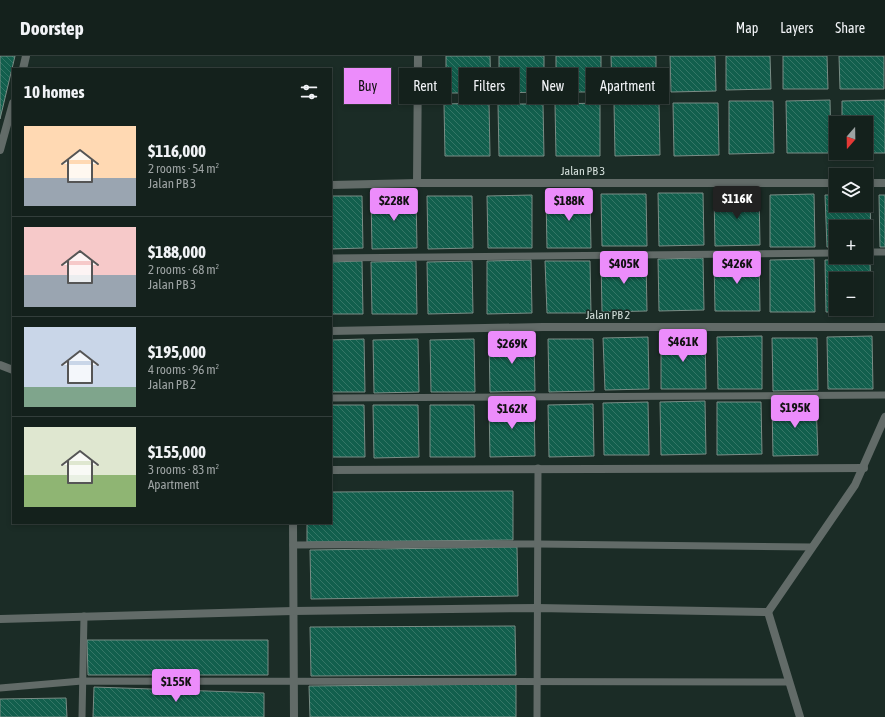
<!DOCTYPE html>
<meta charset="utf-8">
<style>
body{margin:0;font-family:"Asap Condensed",sans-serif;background:#212e29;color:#f1f3f6;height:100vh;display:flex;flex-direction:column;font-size:15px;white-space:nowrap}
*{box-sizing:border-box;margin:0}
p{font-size:13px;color:#9da3a3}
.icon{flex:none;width:22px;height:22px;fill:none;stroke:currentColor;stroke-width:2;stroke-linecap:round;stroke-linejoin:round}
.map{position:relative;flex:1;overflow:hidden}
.details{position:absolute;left:12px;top:12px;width:320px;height:456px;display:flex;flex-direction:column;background:#14211c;border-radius:0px;box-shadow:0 2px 6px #0003,0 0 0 1px #333e3b}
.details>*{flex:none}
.top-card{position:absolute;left:344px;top:12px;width:380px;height:36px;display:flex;gap:8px}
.needle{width:26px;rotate:200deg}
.buttons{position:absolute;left:829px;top:60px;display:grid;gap:8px}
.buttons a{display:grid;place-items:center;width:44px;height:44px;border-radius:0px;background:#14211c;box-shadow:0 2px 6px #0003,0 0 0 1px #333e3b;font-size:20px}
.price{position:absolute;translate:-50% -34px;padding:0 9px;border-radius:4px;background:#ec8cfb;color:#111;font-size:13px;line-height:26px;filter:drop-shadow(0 1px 2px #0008)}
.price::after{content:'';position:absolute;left:50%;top:24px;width:12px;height:9px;margin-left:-6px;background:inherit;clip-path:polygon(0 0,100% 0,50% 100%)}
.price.selected{background:#222;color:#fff}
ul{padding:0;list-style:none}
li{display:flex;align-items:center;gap:12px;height:100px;padding:0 12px}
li+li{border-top:1px solid #333e3b}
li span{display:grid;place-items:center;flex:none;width:112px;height:80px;border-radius:0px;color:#555}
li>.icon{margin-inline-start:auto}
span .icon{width:48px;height:48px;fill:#fffc;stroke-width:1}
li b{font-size:17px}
h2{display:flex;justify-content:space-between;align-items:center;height:48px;padding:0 12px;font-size:17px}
.tag{padding:0 14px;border-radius:0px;background:#14211c;box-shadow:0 2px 6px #0003,0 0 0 1px #333e3b;font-size:14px;line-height:36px}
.tag.selected{background:#ec8cfb;color:#111}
header{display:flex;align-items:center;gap:24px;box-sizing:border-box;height:56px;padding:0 20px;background:#14211c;border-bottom:1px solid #333e3b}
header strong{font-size:19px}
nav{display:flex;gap:22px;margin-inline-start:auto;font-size:14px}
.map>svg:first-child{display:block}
.building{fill:url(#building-back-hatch);stroke:#7a8d86;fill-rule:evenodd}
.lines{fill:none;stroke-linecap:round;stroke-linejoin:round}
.lane{stroke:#626b68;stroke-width:7}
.street{stroke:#626b68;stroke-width:8}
.labels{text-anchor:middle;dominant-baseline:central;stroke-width:3.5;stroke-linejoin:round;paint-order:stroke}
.street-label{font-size:12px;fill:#d4dfdb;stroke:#1b2c26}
</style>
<header>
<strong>Doorstep</strong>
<nav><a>Map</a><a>Layers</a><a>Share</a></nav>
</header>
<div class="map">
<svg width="885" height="661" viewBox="0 0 885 661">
<defs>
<pattern id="building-back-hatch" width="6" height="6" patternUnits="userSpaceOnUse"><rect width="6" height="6" fill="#125f4d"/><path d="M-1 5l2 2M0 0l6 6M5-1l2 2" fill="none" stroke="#347666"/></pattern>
</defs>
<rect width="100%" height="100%" fill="#1b2c26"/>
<!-- building -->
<g class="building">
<path d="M0 0H15L0 63Z"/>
<path d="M446 0H490L491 37H446Z"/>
<path d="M499 0H544V36L499 37Z"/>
<rect x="556" y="0" width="45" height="36"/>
<path d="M611 0H656V35H612Z"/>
<path d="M670 0H715L716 35 671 36Z"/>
<path d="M726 0H770L771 33 726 34Z"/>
<path d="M783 0H827L828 33H783Z"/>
<path d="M839 0H884V33H840Z"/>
<path d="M830 44 831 97H787L786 45Z"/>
<path d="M885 44V97H843H866V67H842V45Z"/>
<path d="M729 45H773L774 97 729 98Z"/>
<path d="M489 47 490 100H445L444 48Z"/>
<path d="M600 47V100H556L555 48Z"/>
<path d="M614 47H659L660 99 615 100Z"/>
<path d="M673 47H718L719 99 674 100Z"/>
<path d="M498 48H543L544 100H499Z"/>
<path d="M658 137H703L704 189 659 190Z"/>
<path d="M759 137 760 189 715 190 714 138Z"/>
<path d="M601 138H646L647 190H602Z"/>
<path d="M814 138 815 191H770V139Z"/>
<path d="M866 138H870L871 191H866V171H836V191H827L825 139H836V149H866Z"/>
<path d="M532 139V192H488L487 140Z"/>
<path d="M590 139 591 192H547L546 140Z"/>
<path d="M879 139H885V191H880Z"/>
<path d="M331 140H362L363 192 331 193Z"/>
<path d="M416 140 417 192 372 193 371 141Z"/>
<path d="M427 140H472L473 192 428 193Z"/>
<path d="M703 202 704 254 659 255 658 203Z"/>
<path d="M759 202 760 255H715L714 203Z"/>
<path d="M601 203H646L647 255 602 256Z"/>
<path d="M814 203 815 256H770V204Z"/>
<path d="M870 203 871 256H826L825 204ZM836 223H866V253H836Z"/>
<path d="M531 204 532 257 487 258V205Z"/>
<path d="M362 205 363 258H331V206Z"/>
<path d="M416 205 417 258H372L371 206Z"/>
<path d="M472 205 473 257 428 258 427 206Z"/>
<path d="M545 205H590L591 257H547Z"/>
<path d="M705 280 706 333H661V281Z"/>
<path d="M762 280V333H718L717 281Z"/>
<path d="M872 280 873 333H828L827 281Z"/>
<path d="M648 281 649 333 605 334 603 282Z"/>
<path d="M772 282H817L818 334 773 335Z"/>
<path d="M364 283 365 336H331V284Z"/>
<path d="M418 283 419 336 374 337 373 284Z"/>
<path d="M474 283 475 336H431L430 284Z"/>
<path d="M489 283H534L535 335 490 336Z"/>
<path d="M548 283H593L594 335 549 336Z"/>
<path d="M705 345 706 398 661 399 660 346Z"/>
<path d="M648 346 649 399H604L603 347Z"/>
<path d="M717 346H761L762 398 717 399Z"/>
<path d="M772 347H816L818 399 773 400Z"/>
<path d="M534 348 535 400 490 401 489 349Z"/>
<path d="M593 348 594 400 549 401 548 349Z"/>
<path d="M331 349H364L365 401H331Z"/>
<path d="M373 349H418L419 401 374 402Z"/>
<path d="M430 349H474L475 401H430Z"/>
<path d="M513 435V484L307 486V467H331V436Z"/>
<path d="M517 491 518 540 311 543 310 494Z"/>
<path d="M515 570 516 619 311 620 310 571Z"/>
<path d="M87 584H268V619H88Z"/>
<path d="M516 628V661H310L309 630Z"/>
<path d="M94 631 264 637V661H93Z"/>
<path d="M66 642 67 661H0V643Z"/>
</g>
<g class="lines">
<!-- lane -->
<g class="lane">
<path d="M866 196H885"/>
<path d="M331 202 836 197"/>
<path d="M331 342 885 339"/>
<path d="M293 489 537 488 812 491"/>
<path d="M0 632 82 625 789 626"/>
<path d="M82 661 84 560"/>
<path d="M537 661 538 412"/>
</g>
<!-- street -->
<g class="street">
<path d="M23 13 26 0"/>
<path d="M0 94 13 47"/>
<path d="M417 127 418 0"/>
<path d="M866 127H885"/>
<path d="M331 129 417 127H836"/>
<path d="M331 275 543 271H885"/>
<path d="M0 309 13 314"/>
<path d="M331 414 864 412"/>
<path d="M293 467 294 661"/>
<path d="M768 556 855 429 885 361"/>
<path d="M0 563 293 555 537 552 768 556 800 661"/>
</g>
</g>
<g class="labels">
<!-- street labels -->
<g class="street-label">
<text x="583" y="115">Jalan PB 3</text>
<text x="608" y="259">Jalan PB 2</text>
</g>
</g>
</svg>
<div class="buttons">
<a><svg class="needle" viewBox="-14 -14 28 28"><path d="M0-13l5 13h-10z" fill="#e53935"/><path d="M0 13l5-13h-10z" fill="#9da3a3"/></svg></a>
<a><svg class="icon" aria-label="layers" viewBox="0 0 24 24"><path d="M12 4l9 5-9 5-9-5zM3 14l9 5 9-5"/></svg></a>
<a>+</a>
<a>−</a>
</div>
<b class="price selected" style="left:737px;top:164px">$116K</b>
<b class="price" style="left:394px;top:166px">$228K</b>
<b class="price" style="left:569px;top:166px">$188K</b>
<b class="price" style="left:624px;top:229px">$405K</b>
<b class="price" style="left:737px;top:229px">$426K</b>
<b class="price" style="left:683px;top:307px">$461K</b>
<b class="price" style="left:512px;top:309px">$269K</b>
<b class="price" style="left:795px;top:373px">$195K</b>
<b class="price" style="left:512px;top:374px">$162K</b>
<b class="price" style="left:176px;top:647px">$155K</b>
<div class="top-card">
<a class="tag selected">Buy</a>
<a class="tag">Rent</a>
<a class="tag">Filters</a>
<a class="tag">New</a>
<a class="tag">Apartment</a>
</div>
<section class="details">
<h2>10 homes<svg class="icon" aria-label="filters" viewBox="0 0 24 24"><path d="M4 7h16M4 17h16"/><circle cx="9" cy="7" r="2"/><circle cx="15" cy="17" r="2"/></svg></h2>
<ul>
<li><span style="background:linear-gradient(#ffd9b3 65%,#9aa5b1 0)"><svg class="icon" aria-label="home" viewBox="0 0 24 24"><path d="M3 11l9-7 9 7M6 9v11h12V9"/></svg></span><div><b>$116,000</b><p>2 rooms · 54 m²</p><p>Jalan PB 3</p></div></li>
<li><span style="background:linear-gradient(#f6c9c9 60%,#9aa5b1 0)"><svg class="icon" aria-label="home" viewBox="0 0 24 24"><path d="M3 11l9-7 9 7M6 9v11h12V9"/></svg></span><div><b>$188,000</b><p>2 rooms · 68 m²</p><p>Jalan PB 3</p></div></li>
<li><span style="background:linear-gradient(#c9d6e8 75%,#7fa58c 0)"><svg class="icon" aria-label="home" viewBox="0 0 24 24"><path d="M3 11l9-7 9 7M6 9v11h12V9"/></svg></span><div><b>$195,000</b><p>4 rooms · 96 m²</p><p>Jalan PB 2</p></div></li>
<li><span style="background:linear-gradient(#dfe7d0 60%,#8fb573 0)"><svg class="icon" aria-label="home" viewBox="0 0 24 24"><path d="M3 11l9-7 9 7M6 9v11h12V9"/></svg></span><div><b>$155,000</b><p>3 rooms · 83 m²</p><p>Apartment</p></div></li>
</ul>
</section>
</div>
